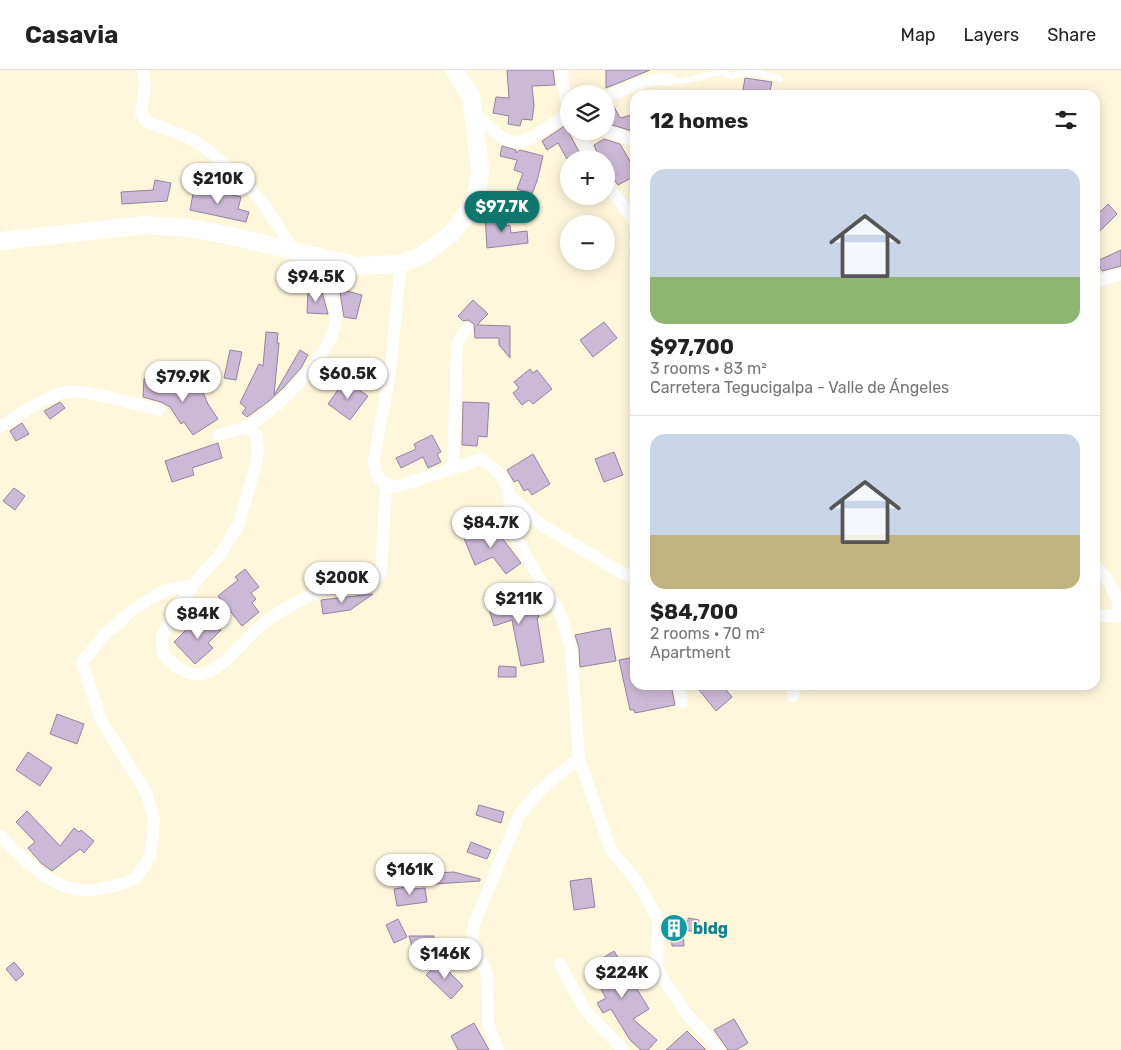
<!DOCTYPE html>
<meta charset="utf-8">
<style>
body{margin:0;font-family:Rubik,sans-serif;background:#f2f2f2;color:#222;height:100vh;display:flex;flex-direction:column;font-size:19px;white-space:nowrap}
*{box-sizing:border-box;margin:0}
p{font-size:16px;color:#767676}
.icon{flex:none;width:28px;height:28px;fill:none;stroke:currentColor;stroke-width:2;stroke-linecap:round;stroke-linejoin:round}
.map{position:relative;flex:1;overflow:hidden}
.drawer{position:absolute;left:630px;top:20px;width:470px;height:600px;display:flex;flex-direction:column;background:#fff;border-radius:15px;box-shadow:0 2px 12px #0003}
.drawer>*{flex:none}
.buttons{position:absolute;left:560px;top:15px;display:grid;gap:10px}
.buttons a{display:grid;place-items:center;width:55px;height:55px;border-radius:50%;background:#fff;box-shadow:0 2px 12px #0003;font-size:25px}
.price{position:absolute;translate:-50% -42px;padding:0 11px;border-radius:18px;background:#fff;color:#222;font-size:16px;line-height:32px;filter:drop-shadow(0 1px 2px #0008)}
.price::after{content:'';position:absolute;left:50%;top:30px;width:15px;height:11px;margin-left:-8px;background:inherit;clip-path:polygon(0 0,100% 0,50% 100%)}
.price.selected{background:#0f766e;color:#fff}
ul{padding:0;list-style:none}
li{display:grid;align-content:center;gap:10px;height:265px;padding:0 20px}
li+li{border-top:1px solid #e0e0e0}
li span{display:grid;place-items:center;height:155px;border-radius:15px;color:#555}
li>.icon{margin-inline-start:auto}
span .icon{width:90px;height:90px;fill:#fffc;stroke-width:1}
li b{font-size:21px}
h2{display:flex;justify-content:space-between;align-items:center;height:60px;padding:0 20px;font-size:21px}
header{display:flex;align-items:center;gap:30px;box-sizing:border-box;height:70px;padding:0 25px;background:#fff;border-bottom:1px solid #e0e0e0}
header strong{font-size:24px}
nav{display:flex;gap:28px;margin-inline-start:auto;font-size:18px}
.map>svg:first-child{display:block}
.building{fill:#ccb9d7;stroke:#93829d}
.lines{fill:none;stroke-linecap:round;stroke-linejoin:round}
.lane{stroke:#fff;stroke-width:6}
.street{stroke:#fff;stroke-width:12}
.secondary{stroke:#fff;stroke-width:18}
.labels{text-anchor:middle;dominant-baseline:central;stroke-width:4;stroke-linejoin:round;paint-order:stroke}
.culture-label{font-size:16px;font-weight:bold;fill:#0d838f;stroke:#fef7dc;text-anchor:start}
</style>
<header>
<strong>Casavia</strong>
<nav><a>Map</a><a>Layers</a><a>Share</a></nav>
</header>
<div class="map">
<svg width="1121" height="980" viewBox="0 0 1121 980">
<rect width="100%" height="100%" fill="#fef7dc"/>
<!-- building -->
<g class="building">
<path d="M507 0H553L555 15 532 16 534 36 532 50 522 49 520 56 508 54 509 46 493 43 496 27 509 28Z"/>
<path d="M606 0H650L606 18Z"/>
<path d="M745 8 772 12 769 25H742Z"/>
<path d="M612 33 620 48 635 44V62L606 53V35Z"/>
<path d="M569 53 570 65 583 89H567L558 73 547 80 542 71Z"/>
<path d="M604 69 620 74 631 93 635 91V106L618 115 612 107 606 104V89H600L594 75Z"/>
<path d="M502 76 516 80V83L520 80 543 86 537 111 532 124 517 119 523 103 514 100 517 90 500 86Z"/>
<path d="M155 110 171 113 167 131 122 134 121 122 153 120Z"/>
<path d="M194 119 216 123 217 121 241 127 238 139 249 142 246 152 190 140Z"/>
<path d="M1108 134 1117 144 1095 166V147Z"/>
<path d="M485 146H506V156L510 155 511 163 527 161 528 173 487 178Z"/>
<path d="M1121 180V196L1102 201 1097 191Z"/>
<path d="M343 220 362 225 356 249 344 247 340 222 343 223Z"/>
<path d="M308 222H322L328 244 307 243Z"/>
<path d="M473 230 488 244 477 255 510 256V288L499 275V268H475L474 254 468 250 463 251 458 246Z"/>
<path d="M604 252 617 268 593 287 580 270Z"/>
<path d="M266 262 278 263 277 273H279L274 325 300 280 308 285 301 298 283 318 269 331 247 347 242 343 246 338 240 333 259 294 263 296Z"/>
<path d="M230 280 242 282 236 310 224 308Z"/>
<path d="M530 299 533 303 537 300 552 319 533 334 529 330 522 335 513 323 519 318 514 312Z"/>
<path d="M196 307 208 334 218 349 193 365 184 352 181 354 170 337 161 332 143 327 144 309H162L161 323Z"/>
<path d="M345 310 368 326 350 350 328 334Z"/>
<path d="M60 332 65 338 50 349 44 341Z"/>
<path d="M463 332 489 333 487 367 478 366 477 376 462 375Z"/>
<path d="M22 353 29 364 16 371 10 361Z"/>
<path d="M432 365 441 382 437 384 441 392 428 398 423 387 401 398 396 388 416 379 414 374Z"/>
<path d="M218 373 222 388 192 398 194 405 172 412 165 391Z"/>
<path d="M614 382 623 405 604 412 595 389Z"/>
<path d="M533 384 550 414 532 425 528 419 524 421 518 410 514 412 507 400Z"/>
<path d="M14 418 25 426 15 440 3 431Z"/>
<path d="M499 456 505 467 502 468 521 493 506 504 493 487 475 495 463 466 477 460 480 466Z"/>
<path d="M245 499 259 517 251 523 256 529 252 533 259 542 242 556 218 526 238 510 235 507Z"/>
<path d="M501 521 505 534 533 526 539 547 537 548 544 592 521 596 512 550 494 556 485 525Z"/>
<path d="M373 524 350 540 323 544 321 530Z"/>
<path d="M209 547 221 560 208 573 213 578 195 594 174 572 192 554 197 559Z"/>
<path d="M610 558 616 591 580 597 579 578 575 565Z"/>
<path d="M635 587V615H671L675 635 635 643 634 640H630L619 590Z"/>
<path d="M499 596 516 597V607H498Z"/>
<path d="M695 615H722L732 627 716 641Z"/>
<path d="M57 644 84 654 77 674 50 664Z"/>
<path d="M28 682 52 698 40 716 16 700Z"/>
<path d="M479 735 504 742 501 753 476 745Z"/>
<path d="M27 741 60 776 74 758 79 762 81 760 94 771 84 783 80 779 52 801 41 793 28 778 35 772 16 752Z"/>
<path d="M471 772 491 780 487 789 467 782Z"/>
<path d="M454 802 480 809V811L434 814V803Z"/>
<path d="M591 808 595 837 574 840 570 811Z"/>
<path d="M412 816 413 819 425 818 427 832 397 836 394 819Z"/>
<path d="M688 848 699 850 697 862 683 860 684 876H672L671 864H666V852L688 851Z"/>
<path d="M398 849 407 867 394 873 386 855Z"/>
<path d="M409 866H434V876H412Z"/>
<path d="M614 881 649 939 633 949 657 970 648 980H641L630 970 611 939 603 943 597 933 606 928 588 897Z"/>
<path d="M14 892 24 904 16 911 6 899Z"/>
<path d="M439 892 463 916 451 929 426 905Z"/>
<path d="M734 949 748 973 736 980H728L714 960Z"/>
<path d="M474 953 489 980H458L451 966Z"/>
<path d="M687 961 706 980H666Z"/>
</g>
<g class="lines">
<!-- lane -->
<path class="lane" d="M669 10 683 11 722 2 731 6C749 0 762 3 780 9"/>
<!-- street -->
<g class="street">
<path d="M143 0 145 15 141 43 147 52 187 67 204 77 237 105 264 134 294 181"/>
<path d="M561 0 566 30 569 36"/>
<path d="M606 27C625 20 648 6 669 10"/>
<path d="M473 40C516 89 520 75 569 43"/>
<path d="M577 61 592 89"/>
<path d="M606 61 635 71"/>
<path d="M606 112 635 153"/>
<path d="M401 192 390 302 374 389C374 405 379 414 396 417L481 389C521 414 504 432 516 469L560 543 571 579 579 689 611 780 636 810 658 849 657 899 686 943 720 980"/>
<path d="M1095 212 1121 204"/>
<path d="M248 356 256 365 258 379 256 394 239 454 220 485 202 504 177 537 162 567 163 584C174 595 186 607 202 604 221 601 244 570 258 558 275 543 300 530 321 521 340 513 368 521 381 503L386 415"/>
<path d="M0 357C21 345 44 325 68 322 87 319 138 335 159 340"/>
<path d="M219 365C229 362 239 360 248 356 278 339 333 284 336 249 337 234 329 222 328 208 327 202 330 195 331 189"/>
<path d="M453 397 457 274 467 258"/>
<path d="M511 427 543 456 622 503 635 508"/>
<path d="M1095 495 1107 509 1118 530 1117 547 1095 545"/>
<path d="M679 615 682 632"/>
<path d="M793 626 796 615"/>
<path d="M0 766C47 812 68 835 135 809L150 787 154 750 146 722 101 650 82 592 106 563 134 539 165 520 193 515"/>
<path d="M560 894 585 940 623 980"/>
<path d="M498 980 488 954 487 904 472 871 474 854 519 746C534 723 556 705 579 689"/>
</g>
<!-- secondary -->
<path class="secondary" d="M0 171 145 155 189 158 227 165 358 196 398 194 420 187 452 163 463 149 476 127 480 101 471 26 454 0"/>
</g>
<!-- icons -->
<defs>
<g id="building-disc" transform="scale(1.4375)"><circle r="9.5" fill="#0f9aa8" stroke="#fef7dc"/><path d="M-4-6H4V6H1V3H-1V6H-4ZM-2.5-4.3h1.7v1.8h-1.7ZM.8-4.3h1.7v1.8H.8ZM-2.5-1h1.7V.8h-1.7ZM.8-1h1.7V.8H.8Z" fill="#fff"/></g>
</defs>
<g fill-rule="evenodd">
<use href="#building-disc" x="674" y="858"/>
</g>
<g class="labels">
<!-- culture labels -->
<g class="culture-label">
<text x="693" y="858">bldg</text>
</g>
</g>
</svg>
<div class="buttons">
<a><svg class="icon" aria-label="layers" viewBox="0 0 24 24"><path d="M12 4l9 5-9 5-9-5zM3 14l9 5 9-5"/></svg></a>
<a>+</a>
<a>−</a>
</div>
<b class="price" style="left:218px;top:135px">$210K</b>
<b class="price selected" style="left:502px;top:163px">$97.7K</b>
<b class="price" style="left:316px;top:233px">$94.5K</b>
<b class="price" style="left:348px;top:330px">$60.5K</b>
<b class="price" style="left:183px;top:333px">$79.9K</b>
<b class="price" style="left:491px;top:479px">$84.7K</b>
<b class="price" style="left:342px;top:534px">$200K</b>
<b class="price" style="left:519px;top:555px">$211K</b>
<b class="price" style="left:198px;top:570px">$84K</b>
<b class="price" style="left:410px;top:826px">$161K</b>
<b class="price" style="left:445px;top:910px">$146K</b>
<b class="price" style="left:622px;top:929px">$224K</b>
<section class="drawer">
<h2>12 homes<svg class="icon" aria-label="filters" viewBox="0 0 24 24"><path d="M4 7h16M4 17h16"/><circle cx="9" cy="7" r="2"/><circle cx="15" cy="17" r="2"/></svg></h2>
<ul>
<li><span style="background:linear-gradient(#c9d6e8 70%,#8fb573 0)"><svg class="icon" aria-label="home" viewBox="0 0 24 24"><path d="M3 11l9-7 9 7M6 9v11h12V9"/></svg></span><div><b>$97,700</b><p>3 rooms · 83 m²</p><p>Carretera Tegucigalpa - Valle de Ángeles</p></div></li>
<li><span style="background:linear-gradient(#c9d6e8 65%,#c2b280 0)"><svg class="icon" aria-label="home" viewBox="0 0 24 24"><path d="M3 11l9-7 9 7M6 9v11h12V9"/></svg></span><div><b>$84,700</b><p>2 rooms · 70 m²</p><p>Apartment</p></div></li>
</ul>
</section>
</div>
